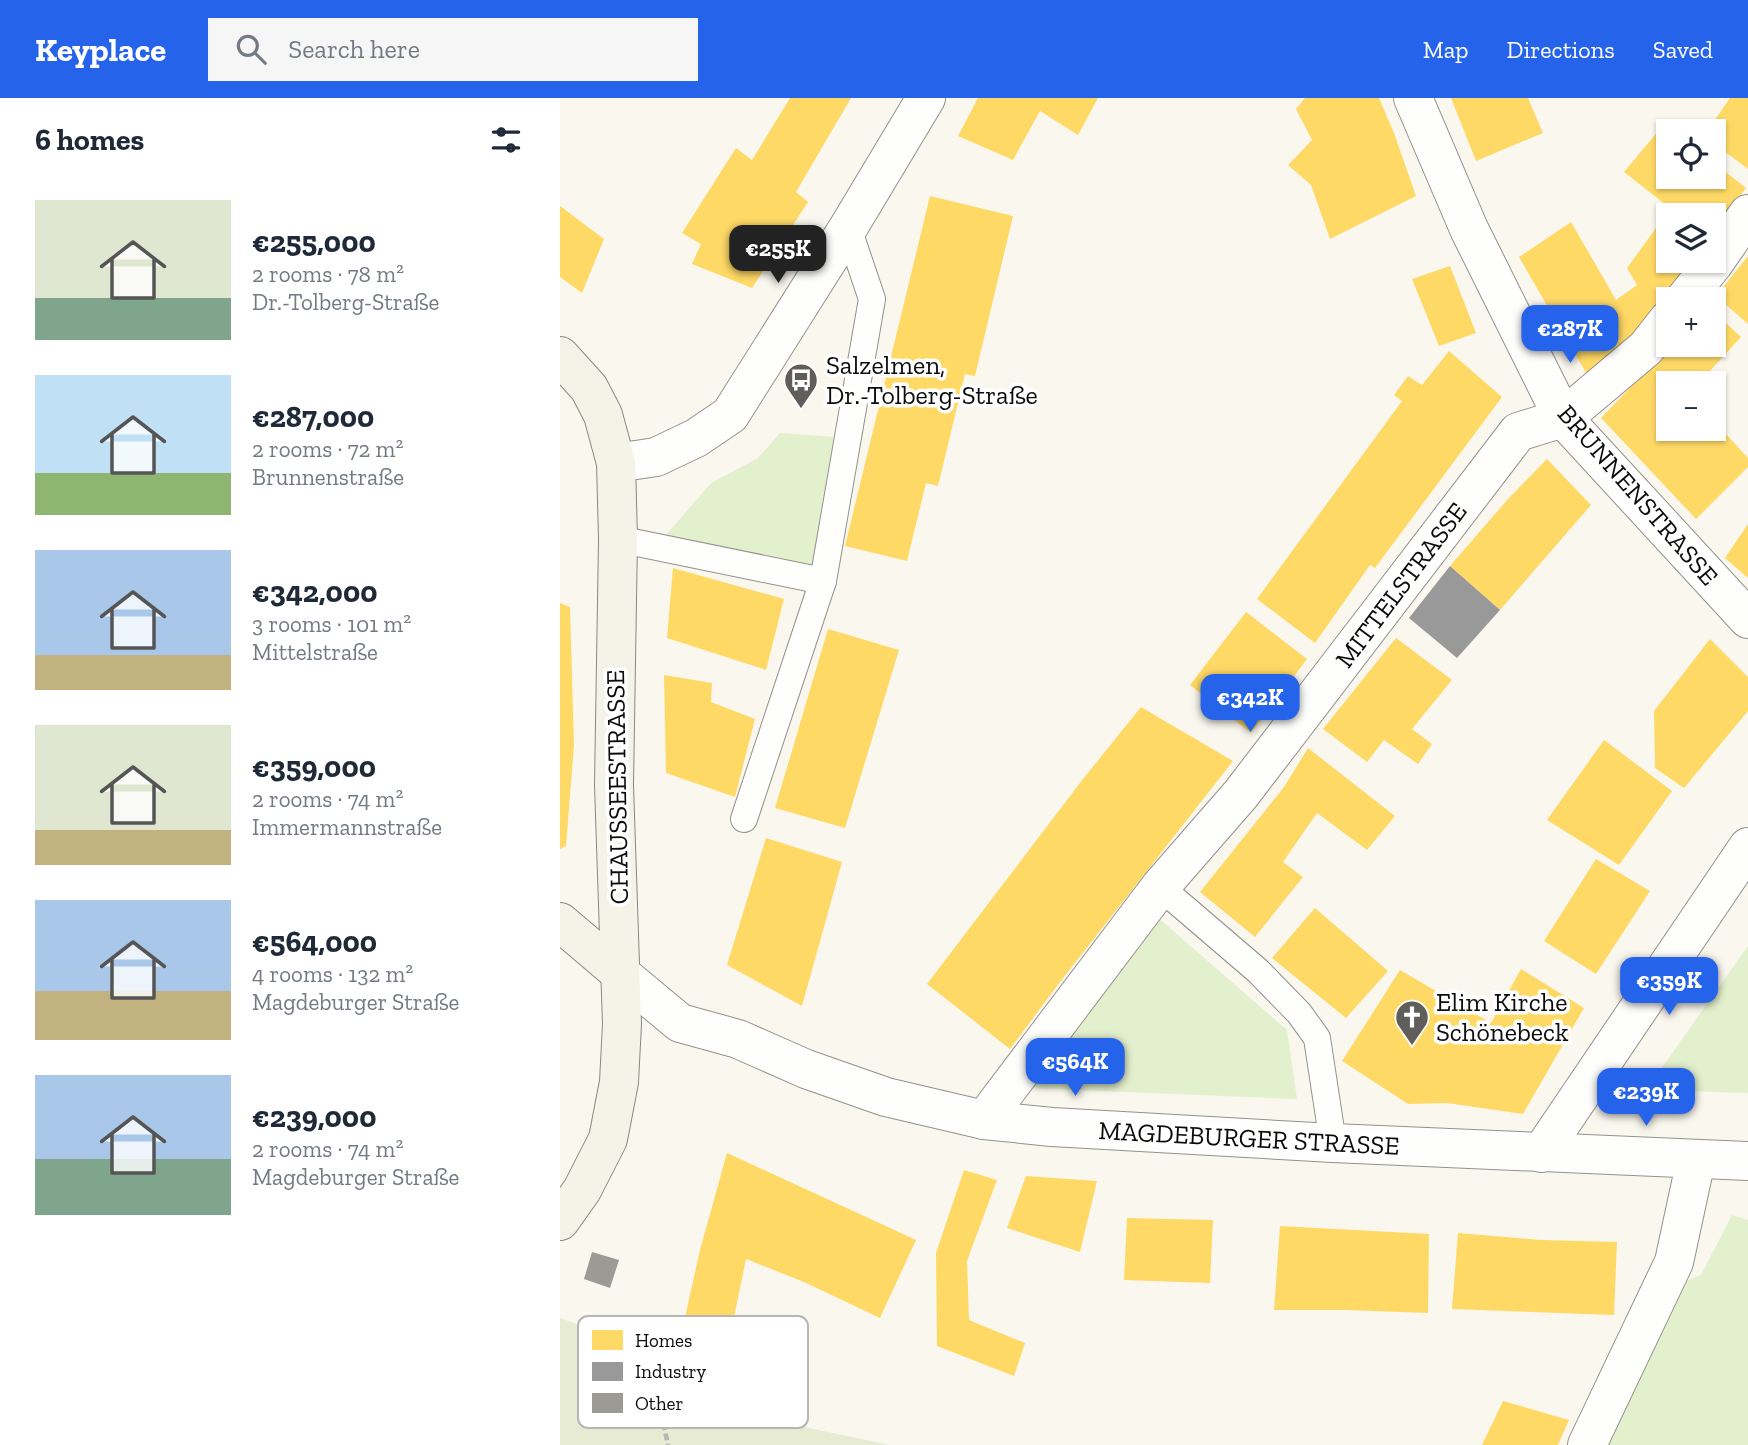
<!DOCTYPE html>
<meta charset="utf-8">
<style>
body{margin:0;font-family:"Zilla Slab",serif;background:#f6f6f7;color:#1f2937;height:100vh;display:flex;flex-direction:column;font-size:26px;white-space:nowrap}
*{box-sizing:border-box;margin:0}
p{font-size:23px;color:#747a83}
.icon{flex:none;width:38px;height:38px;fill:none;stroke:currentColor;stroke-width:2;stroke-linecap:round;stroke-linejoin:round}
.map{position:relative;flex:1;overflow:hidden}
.side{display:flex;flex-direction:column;background:#fff;width:560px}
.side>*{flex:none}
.buttons{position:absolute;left:1096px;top:21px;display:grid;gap:14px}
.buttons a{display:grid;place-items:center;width:70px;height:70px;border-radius:0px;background:#fff;box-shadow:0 2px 5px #0004;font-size:35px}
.price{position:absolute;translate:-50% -60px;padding:0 16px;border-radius:14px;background:#2563eb;color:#fff;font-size:23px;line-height:46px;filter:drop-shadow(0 2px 4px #0008)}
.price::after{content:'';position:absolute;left:50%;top:42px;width:21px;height:16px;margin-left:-10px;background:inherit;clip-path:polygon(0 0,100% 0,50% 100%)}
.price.selected{background:#222;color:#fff}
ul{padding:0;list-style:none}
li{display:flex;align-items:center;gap:21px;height:175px;padding:0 35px}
li span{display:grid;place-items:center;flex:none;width:196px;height:140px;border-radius:0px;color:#555}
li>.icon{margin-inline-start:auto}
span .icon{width:84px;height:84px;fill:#fffc;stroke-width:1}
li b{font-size:30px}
h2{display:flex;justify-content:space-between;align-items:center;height:84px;padding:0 35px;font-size:30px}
header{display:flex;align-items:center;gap:42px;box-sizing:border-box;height:98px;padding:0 35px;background:#2563eb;color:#fff}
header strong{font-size:33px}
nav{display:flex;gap:38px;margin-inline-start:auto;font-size:24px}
.search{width:490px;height:63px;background:#f6f6f7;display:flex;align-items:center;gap:18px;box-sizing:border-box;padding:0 24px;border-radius:0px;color:#747a83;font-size:26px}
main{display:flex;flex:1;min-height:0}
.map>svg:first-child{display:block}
.green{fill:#e3f0cd}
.cemetery{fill:#e6ebd2}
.homes{fill:#ffd966}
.industry{fill:#999}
.building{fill:#9c9a95}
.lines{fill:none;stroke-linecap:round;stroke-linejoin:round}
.lane-casing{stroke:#93918e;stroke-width:28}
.street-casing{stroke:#93918e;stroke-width:40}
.secondary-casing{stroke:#898884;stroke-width:40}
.path{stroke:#b7b6b5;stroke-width:4.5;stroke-dasharray:7 3.5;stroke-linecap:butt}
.lane{stroke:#fefefd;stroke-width:26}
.street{stroke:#fefefd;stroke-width:38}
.secondary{stroke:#f4f3e8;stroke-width:38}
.labels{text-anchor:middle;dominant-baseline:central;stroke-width:7;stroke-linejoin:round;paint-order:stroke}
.poi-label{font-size:26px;fill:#0b0b0b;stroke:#fff;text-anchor:start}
.street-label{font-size:26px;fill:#0b0b0b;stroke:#fff}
.key{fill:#fff;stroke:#b6b6b6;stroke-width:2}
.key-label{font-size:19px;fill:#0b0b0b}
</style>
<header>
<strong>Keyplace</strong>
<div class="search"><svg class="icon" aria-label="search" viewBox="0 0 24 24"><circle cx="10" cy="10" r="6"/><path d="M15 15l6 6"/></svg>Search here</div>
<nav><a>Map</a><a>Directions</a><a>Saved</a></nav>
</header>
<main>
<section class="side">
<h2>6 homes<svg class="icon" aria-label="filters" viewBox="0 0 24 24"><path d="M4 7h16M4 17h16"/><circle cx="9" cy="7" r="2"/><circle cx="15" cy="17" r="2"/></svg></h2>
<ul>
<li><span style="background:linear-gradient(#dfe7d0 70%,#7fa58c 0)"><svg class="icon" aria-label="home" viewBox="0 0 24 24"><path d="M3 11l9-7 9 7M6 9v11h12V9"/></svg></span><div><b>€255,000</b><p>2 rooms · 78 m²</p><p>Dr.-Tolberg-Straße</p></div></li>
<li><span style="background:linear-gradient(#bfe0f5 70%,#8fb573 0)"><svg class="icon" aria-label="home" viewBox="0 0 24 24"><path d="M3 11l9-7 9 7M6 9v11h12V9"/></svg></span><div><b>€287,000</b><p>2 rooms · 72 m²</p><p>Brunnenstraße</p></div></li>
<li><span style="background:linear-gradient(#a9c7e8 75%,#c2b280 0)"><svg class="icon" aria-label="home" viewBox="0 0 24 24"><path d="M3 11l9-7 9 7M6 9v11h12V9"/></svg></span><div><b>€342,000</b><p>3 rooms · 101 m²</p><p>Mittelstraße</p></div></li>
<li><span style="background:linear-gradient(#dfe7d0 75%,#c2b280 0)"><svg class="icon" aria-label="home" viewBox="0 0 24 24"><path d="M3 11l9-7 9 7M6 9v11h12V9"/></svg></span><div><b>€359,000</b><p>2 rooms · 74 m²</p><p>Immermannstraße</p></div></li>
<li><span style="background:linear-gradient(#a9c7e8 65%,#c2b280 0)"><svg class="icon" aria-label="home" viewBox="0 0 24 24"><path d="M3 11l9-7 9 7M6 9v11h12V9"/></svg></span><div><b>€564,000</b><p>4 rooms · 132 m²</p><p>Magdeburger Straße</p></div></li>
<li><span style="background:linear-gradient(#a9c7e8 60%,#7fa58c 0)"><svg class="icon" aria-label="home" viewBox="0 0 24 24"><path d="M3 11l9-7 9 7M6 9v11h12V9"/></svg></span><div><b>€239,000</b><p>2 rooms · 74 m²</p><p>Magdeburger Straße</p></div></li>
</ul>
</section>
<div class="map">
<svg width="1188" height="1347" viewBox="0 0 1188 1347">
<rect width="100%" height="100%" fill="#faf7ef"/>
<!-- green -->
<g class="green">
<path d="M220 335 277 339 252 472 106 437 151 385 198 360Z"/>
<path d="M596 818 727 932 737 1001 442 989Z"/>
<path d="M1188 848V995L1086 992Z"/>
<path d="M1172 1117 1188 1122V1347H1040L1116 1187 1141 1177Z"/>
</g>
<!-- cemetery -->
<path class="cemetery" d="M0 1220 74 1247 108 1243 178 1315 329 1347H0Z"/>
<!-- homes -->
<g class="homes">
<path d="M230 0H291L236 94 248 104 192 190 132 166 141 146 122 135 176 50 192 62Z"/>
<path d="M418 0H538L518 37 480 13 453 62 398 38Z"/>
<path d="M745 0H819L834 35 856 98 770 141 751 87 728 67 752 42 736 11Z"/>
<path d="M891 0H968L983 35 916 63Z"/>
<path d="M1170 0H1188V71L1153 45V33H1147Z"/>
<path d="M1105 25 1115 33H1108V79H1153V64L1186 90 1153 133V117H1119L1064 74Z"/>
<path d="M370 98 453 118 415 278 405 276 378 388 366 385 347 463 285 448Z"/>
<path d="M0 108 44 141 22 195 0 179Z"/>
<path d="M1104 119 1108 122V163H1137L1108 208 1029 280 959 159 1011 124 1056 202 1077 187 1067 170Z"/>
<path d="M1188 158V226L1156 198Z"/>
<path d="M890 168 916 235 879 248 852 181Z"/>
<path d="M1153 213 1181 239 1139 285H1108V331H1153V322L1188 360V369L1136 421 1041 320 1111 247H1153Z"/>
<path d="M889 253 942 299 815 470 810 467 755 545 697 501 842 303 834 297 848 278 862 287Z"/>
<path d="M987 361 1031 407 940 512 890 468 948 401Z"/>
<path d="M1188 426V480L1165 460Z"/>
<path d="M113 470 224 501 206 572 107 540Z"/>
<path d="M0 505 10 509 14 647 6 748 0 751Z"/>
<path d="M686 514 747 561 691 635 630 587Z"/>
<path d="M268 531 339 552 285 730 215 710Z"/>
<path d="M836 540 892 582 852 631 872 646 858 666 824 642 807 664 763 631Z"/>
<path d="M1150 541 1188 579V613L1124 690 1095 670 1094 613Z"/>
<path d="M104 577 152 585 151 604 195 621 175 699 106 675Z"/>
<path d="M581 609 673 663 500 884 450 951 367 886 523 681Z"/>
<path d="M1044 642 1112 693 1059 767 987 722Z"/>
<path d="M748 650 835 718 807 752 757 715 723 764 743 779 695 839 640 794 724 689Z"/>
<path d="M206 740 282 764 242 908 167 867Z"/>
<path d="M1036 761 1090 793 1036 876 984 843Z"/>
<path d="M755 810 828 873 786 920 712 860Z"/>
<path d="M961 871 1024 910 963 1016 887 1005 848 1006 782 963 840 872 931 925Z"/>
<path d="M167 1055 356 1142 320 1220 244 1184 186 1161 161 1282 119 1246 140 1152Z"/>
<path d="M404 1072 437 1082 407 1163 409 1222 465 1245 454 1278 377 1248 376 1155Z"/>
<path d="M466 1078 537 1083 520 1154 447 1130Z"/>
<path d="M567 1120 653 1122 650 1185 564 1182Z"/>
<path d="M720 1128 869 1136 868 1215 786 1212H714Z"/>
<path d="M898 1135 981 1142 1057 1144 1054 1217 892 1211Z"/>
<path d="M943 1303 1009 1322 998 1347H922Z"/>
</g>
<!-- industry -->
<path class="industry" d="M890 468 940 512 897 560 849 520Z"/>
<!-- building -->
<path class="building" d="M32 1154 59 1162 50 1190 24 1181Z"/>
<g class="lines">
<!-- lane casing -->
<g class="lane-casing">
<g id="lane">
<path d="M58 441 263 483"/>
<path d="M184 721 263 483 312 201 288 130"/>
<path d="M600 789 698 873 739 915 757 940 773 1045"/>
</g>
</g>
<!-- street casing -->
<g class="street-casing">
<g id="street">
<path d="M853 0 909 131 1003 320 1188 521"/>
<path d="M1125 201 1154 165 1188 116"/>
<path d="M56 365 96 359 136 340 170 317 288 130 366 0"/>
<path d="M60 875 120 925 178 941 246 971 326 999 424 1022 492 1029 773 1045 1188 1063"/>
<path d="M424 1022 600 789 681 696 958 334 1003 320 1086 250 1108 222"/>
<path d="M981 1055 1188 749"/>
<path d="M1027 1347 1114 1164 1136 1062"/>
</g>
</g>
<!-- secondary casing -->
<g class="secondary-casing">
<g id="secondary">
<path d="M0 258 29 290 43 317 56 365 58 441 54 687 62 926 59 984 48 1041 22 1092 0 1123"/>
<path d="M0 824 60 875"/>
</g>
</g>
<!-- path -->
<path class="path" d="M74 1247 98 1299 108 1347"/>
<!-- lane -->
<use href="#lane" class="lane"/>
<!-- street -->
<use href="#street" class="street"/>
<!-- secondary -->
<use href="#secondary" class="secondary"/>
</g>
<!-- icons -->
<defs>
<g id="bus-pin" transform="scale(1.75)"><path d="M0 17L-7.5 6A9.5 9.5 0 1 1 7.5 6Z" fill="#5f5e5b" stroke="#fff"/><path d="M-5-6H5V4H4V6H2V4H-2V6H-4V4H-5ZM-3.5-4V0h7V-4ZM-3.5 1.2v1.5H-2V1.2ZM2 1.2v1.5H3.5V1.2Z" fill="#fff"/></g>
<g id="church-pin" transform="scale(1.75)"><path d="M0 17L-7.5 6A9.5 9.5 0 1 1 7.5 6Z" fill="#5f5e5b" stroke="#fff"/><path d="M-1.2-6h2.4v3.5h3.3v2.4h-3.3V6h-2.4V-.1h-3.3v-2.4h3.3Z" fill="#fff"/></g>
</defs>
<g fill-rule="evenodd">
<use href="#bus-pin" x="241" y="282"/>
<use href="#church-pin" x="852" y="919"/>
</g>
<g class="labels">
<!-- poi labels -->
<g class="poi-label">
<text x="266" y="267">Salzelmen,<tspan x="266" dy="30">Dr.-Tolberg-Straße</tspan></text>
<text x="876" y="904">Elim Kirche<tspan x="876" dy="30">Schönebeck</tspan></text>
</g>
<!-- street labels -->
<g class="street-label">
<text transform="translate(1078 397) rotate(49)">BRUNNENSTRASSE</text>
<text transform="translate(841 487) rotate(-53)">MITTELSTRASSE</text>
<text transform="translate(57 689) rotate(-91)">CHAUSSEESTRASSE</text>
<text transform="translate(689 1040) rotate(3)">MAGDEBURGER STRASSE</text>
</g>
</g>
<!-- legend -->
<rect x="18" y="1218" width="230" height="112" rx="10" class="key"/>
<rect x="32" y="1232" width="31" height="20" fill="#ffd966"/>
<rect x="32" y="1264" width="31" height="19" fill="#999"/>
<rect x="32" y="1295" width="31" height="20" fill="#9c9a95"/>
<g class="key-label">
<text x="75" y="1249">Homes</text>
<text x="75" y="1280">Industry</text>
<text x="75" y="1312">Other</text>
</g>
</svg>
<div class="buttons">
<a><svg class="icon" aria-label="locate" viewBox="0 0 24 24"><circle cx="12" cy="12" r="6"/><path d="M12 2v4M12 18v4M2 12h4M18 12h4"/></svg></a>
<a><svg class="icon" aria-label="layers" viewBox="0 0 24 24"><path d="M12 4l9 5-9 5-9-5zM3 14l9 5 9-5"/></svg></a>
<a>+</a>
<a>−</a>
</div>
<b class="price selected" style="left:218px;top:187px">€255K</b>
<b class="price" style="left:1010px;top:267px">€287K</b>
<b class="price" style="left:690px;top:636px">€342K</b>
<b class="price" style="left:1109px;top:919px">€359K</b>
<b class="price" style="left:515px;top:1000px">€564K</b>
<b class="price" style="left:1086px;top:1030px">€239K</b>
</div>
</main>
